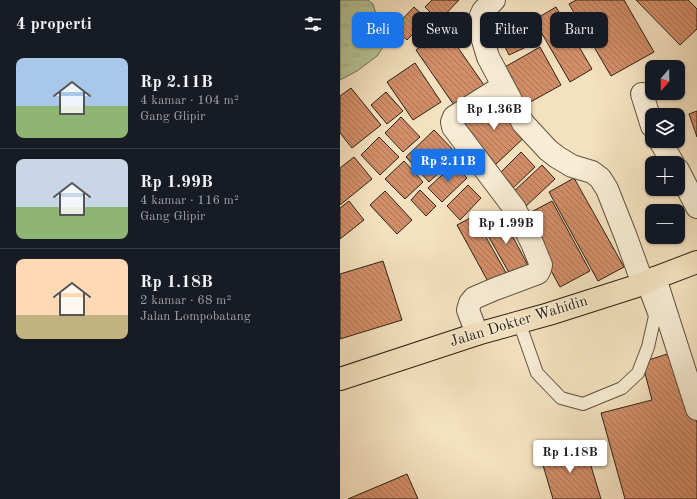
<!DOCTYPE html>
<html lang="id">
<meta charset="utf-8">
<style>
body{margin:0;font-family:"Old Standard TT",serif;background:#20242c;color:#f1f3f6;height:100vh;display:flex;flex-direction:column;font-size:15px;white-space:nowrap}
*{box-sizing:border-box;margin:0}
p{font-size:13px;color:#9ea1a6}
.icon{flex:none;width:22px;height:22px;fill:none;stroke:currentColor;stroke-width:2;stroke-linecap:round;stroke-linejoin:round}
.map{position:relative;flex:1;overflow:hidden}
.drawer{display:flex;flex-direction:column;background:#171b24;width:340px}
.drawer>*{flex:none}
.banner{position:absolute;left:12px;top:12px;width:285px;height:36px;display:flex;gap:8px}
.needle{width:26px;rotate:200deg}
.controls{position:absolute;left:305px;top:60px;display:grid;gap:8px}
.controls a{display:grid;place-items:center;width:40px;height:40px;border-radius:8px;background:#171b24;box-shadow:0 1px 3px #0004;font-size:20px}
.price{position:absolute;translate:-50% -34px;padding:0 9px;border-radius:4px;background:#fff;color:#222;font-size:13px;line-height:26px;filter:drop-shadow(0 1px 2px #0008)}
.price::after{content:'';position:absolute;left:50%;top:24px;width:12px;height:9px;margin-left:-6px;background:inherit;clip-path:polygon(0 0,100% 0,50% 100%)}
.price.on{background:#1a73e8;color:#fff}
ul{padding:0;list-style:none}
li{display:flex;align-items:center;gap:12px;height:100px;padding:0 16px}
li+li{border-top:1px solid #363941}
li span{display:grid;place-items:center;flex:none;width:112px;height:80px;border-radius:8px;color:#555}
li>.icon{margin-inline-start:auto}
span .icon{width:48px;height:48px;fill:#fffc;stroke-width:1}
li b{font-size:17px}
h2{display:flex;justify-content:space-between;align-items:center;height:48px;padding:0 16px;font-size:17px}
.pill{padding:0 14px;border-radius:8px;background:#171b24;box-shadow:0 1px 3px #0004;font-size:14px;line-height:36px}
.pill.on{background:#1a73e8;color:#fff}
main{display:flex;flex:1;min-height:0}
.map>svg:first-child{display:block}
.grass{fill:url(#grass-tufts);stroke:#727355}
.building{fill:url(#building-back-hatch);stroke:#2d2214}
.lines{fill:none;stroke-linecap:round;stroke-linejoin:round}
.service-casing{stroke:#5f523f;stroke-width:14}
.minor-casing{stroke:#5f523f;stroke-width:24}
.trunk-casing{stroke:#2d2214;stroke-width:24}
.service{stroke:#f8ecd5;stroke-width:12}
.minor{stroke:#f8ecd5;stroke-width:22}
.trunk{stroke:#f4e1bf;stroke-width:22}
.labels{text-anchor:middle;dominant-baseline:central;stroke-width:3;stroke-linejoin:round;paint-order:stroke}
.street-label{font-size:15px;fill:#2d2214;stroke:#f8ecd5}
</style>
<main>
<section class="drawer">
<h2>4 properti<svg class="icon" aria-label="filters" viewBox="0 0 24 24"><path d="M4 7h16M4 17h16"/><circle cx="9" cy="7" r="2"/><circle cx="15" cy="17" r="2"/></svg></h2>
<ul>
<li><span style="background:linear-gradient(#a9c7e8 60%,#8fb573 0)"><svg class="icon" aria-label="home" viewBox="0 0 24 24"><path d="M3 11l9-7 9 7M6 9v11h12V9"/></svg></span><div><b>Rp 2.11B</b><p>4 kamar · 104 m²</p><p>Gang Glipir</p></div></li>
<li><span style="background:linear-gradient(#c9d6e8 60%,#8fb573 0)"><svg class="icon" aria-label="home" viewBox="0 0 24 24"><path d="M3 11l9-7 9 7M6 9v11h12V9"/></svg></span><div><b>Rp 1.99B</b><p>4 kamar · 116 m²</p><p>Gang Glipir</p></div></li>
<li><span style="background:linear-gradient(#ffd9b3 70%,#c2b280 0)"><svg class="icon" aria-label="home" viewBox="0 0 24 24"><path d="M3 11l9-7 9 7M6 9v11h12V9"/></svg></span><div><b>Rp 1.18B</b><p>2 kamar · 68 m²</p><p>Jalan Lompobatang</p></div></li>
</ul>
</section>
<div class="map">
<svg width="357" height="499" viewBox="0 0 357 499">
<defs>
<pattern id="grass-tufts" width="24" height="20" patternUnits="userSpaceOnUse"><rect width="24" height="20" fill="#b6c496"/><path d="M3 7l-1-3M5 7V3M7 7l1-3M15 17l-1-3M17 17v-4M19 17l1-3" fill="none" stroke="#9da880"/></pattern>
<pattern id="building-back-hatch" width="6" height="6" patternUnits="userSpaceOnUse"><rect width="6" height="6" fill="#d28e69"/><path d="M-1 5l2 2M0 0l6 6M5-1l2 2" fill="none" stroke="#ab7455"/></pattern>
</defs>
<rect width="100%" height="100%" fill="#f4e1bf"/>
<filter id="stains"><feTurbulence type="fractalNoise" baseFrequency=".005" numOctaves="4"/><feColorMatrix values="0 0 0 0 .2 0 0 0 0 .09 0 0 0 0 .02 0 0 0 .5 -.17"/></filter>
<radialGradient id="worn" r=".72"><stop offset=".6" stop-color="#630" stop-opacity="0"/><stop offset="1" stop-color="#630" stop-opacity=".3"/></radialGradient>
<!-- grass -->
<path class="grass" d="M0 0H28L33 4 45 44 37 56 17 71 0 80Z"/>
<!-- building -->
<g class="building">
<path d="M92 0H119L99 21 85 7Z"/>
<path d="M236 0H284L314 52 271 76 229 4Z"/>
<path d="M296 0H348L357 9V29L340 45Z"/>
<path d="M74 7 87 19 67 40 54 28Z"/>
<path d="M216 7 252 69 230 82 194 20Z"/>
<path d="M186 19 197 42 169 55 158 32Z"/>
<path d="M105 29 146 88 116 108 76 50Z"/>
<path d="M200 47 221 85 185 105 163 68Z"/>
<path d="M75 63 101 102 73 120 47 82Z"/>
<path d="M11 88 41 125 12 148 0 133V96Z"/>
<path d="M46 92 63 111 47 124 31 105Z"/>
<path d="M155 96 190 132 154 166 119 130Z"/>
<path d="M357 111V137L349 114Z"/>
<path d="M61 117 80 137 63 152 45 133Z"/>
<path d="M94 130 118 155 89 182 66 157Z"/>
<path d="M39 137 59 157 40 175 21 155Z"/>
<path d="M181 152 195 167 171 190 157 176Z"/>
<path d="M14 157 32 179 0 205V168Z"/>
<path d="M64 161 83 182 65 199 45 179Z"/>
<path d="M114 164 127 178 102 202 88 188Z"/>
<path d="M202 165 215 179 185 207 172 193Z"/>
<path d="M234 178 284 267 258 281 209 192Z"/>
<path d="M128 185 141 198 120 220 107 206Z"/>
<path d="M80 190 96 206 86 216 71 200Z"/>
<path d="M45 191 72 220 57 234 30 205Z"/>
<path d="M9 201 24 220 0 239V208Z"/>
<path d="M212 201 250 271 220 287 182 217Z"/>
<path d="M161 215 189 267 171 276 142 225Z"/>
<path d="M134 216 169 278 151 287 117 225Z"/>
<path d="M43 261 62 320 0 339V274Z"/>
<path d="M337 351 357 423V499H285L261 413 312 400 302 362Z"/>
<path d="M244 443 261 499H213L200 455Z"/>
<path d="M67 474 78 499H8Z"/>
</g>
<g class="lines">
<!-- service casing -->
<g class="service-casing">
<path id="service" d="M179 322 197 373 221 398 243 404 282 388 298 373 308 347 315 316 303 284"/>
</g>
<!-- minor casing -->
<g class="minor-casing">
<g id="minor">
<path d="M154 0 143 11 139 20 140 30 148 57 183 123 208 150 217 157 232 166 252 172 260 178 267 189 286 237 303 284"/>
<path d="M302 94 312 126"/>
<path d="M320 141 333 163"/>
<path d="M338 170 357 207"/>
<path d="M315 278 357 409"/>
<path d="M137 334 128 310 130 303 134 298 155 289 198 273 200 269 201 265 192 243 175 209 113 127 112 122 114 117 163 86"/>
</g>
</g>
<!-- trunk casing -->
<g class="trunk-casing">
<path id="trunk" d="M0 379 137 334 209 314 303 284 315 278 357 262"/>
</g>
<!-- service -->
<use href="#service" class="service"/>
<!-- minor -->
<use href="#minor" class="minor"/>
<!-- trunk -->
<use href="#trunk" class="trunk"/>
</g>
<g class="labels">
<!-- street labels -->
<g class="street-label">
<text transform="translate(179 322) rotate(-17)">Jalan Dokter Wahidin</text>
</g>
</g>
<rect width="100%" height="100%" filter="url(#stains)"/>
<rect width="100%" height="100%" fill="url(#worn)"/>
</svg>
<div class="controls">
<a><svg class="needle" viewBox="-14 -14 28 28"><path d="M0-13l5 13h-10z" fill="#e53935"/><path d="M0 13l5-13h-10z" fill="#9ea1a6"/></svg></a>
<a><svg class="icon" aria-label="layers" viewBox="0 0 24 24"><path d="M12 4l9 5-9 5-9-5zM3 14l9 5 9-5"/></svg></a>
<a>+</a>
<a>−</a>
</div>
<b class="price" style="left:154px;top:131px">Rp 1.36B</b>
<b class="price on" style="left:108px;top:183px">Rp 2.11B</b>
<b class="price" style="left:166px;top:245px">Rp 1.99B</b>
<b class="price" style="left:230px;top:474px">Rp 1.18B</b>
<div class="banner">
<a class="pill on">Beli</a>
<a class="pill">Sewa</a>
<a class="pill">Filter</a>
<a class="pill">Baru</a>
</div>
</div>
</main>
